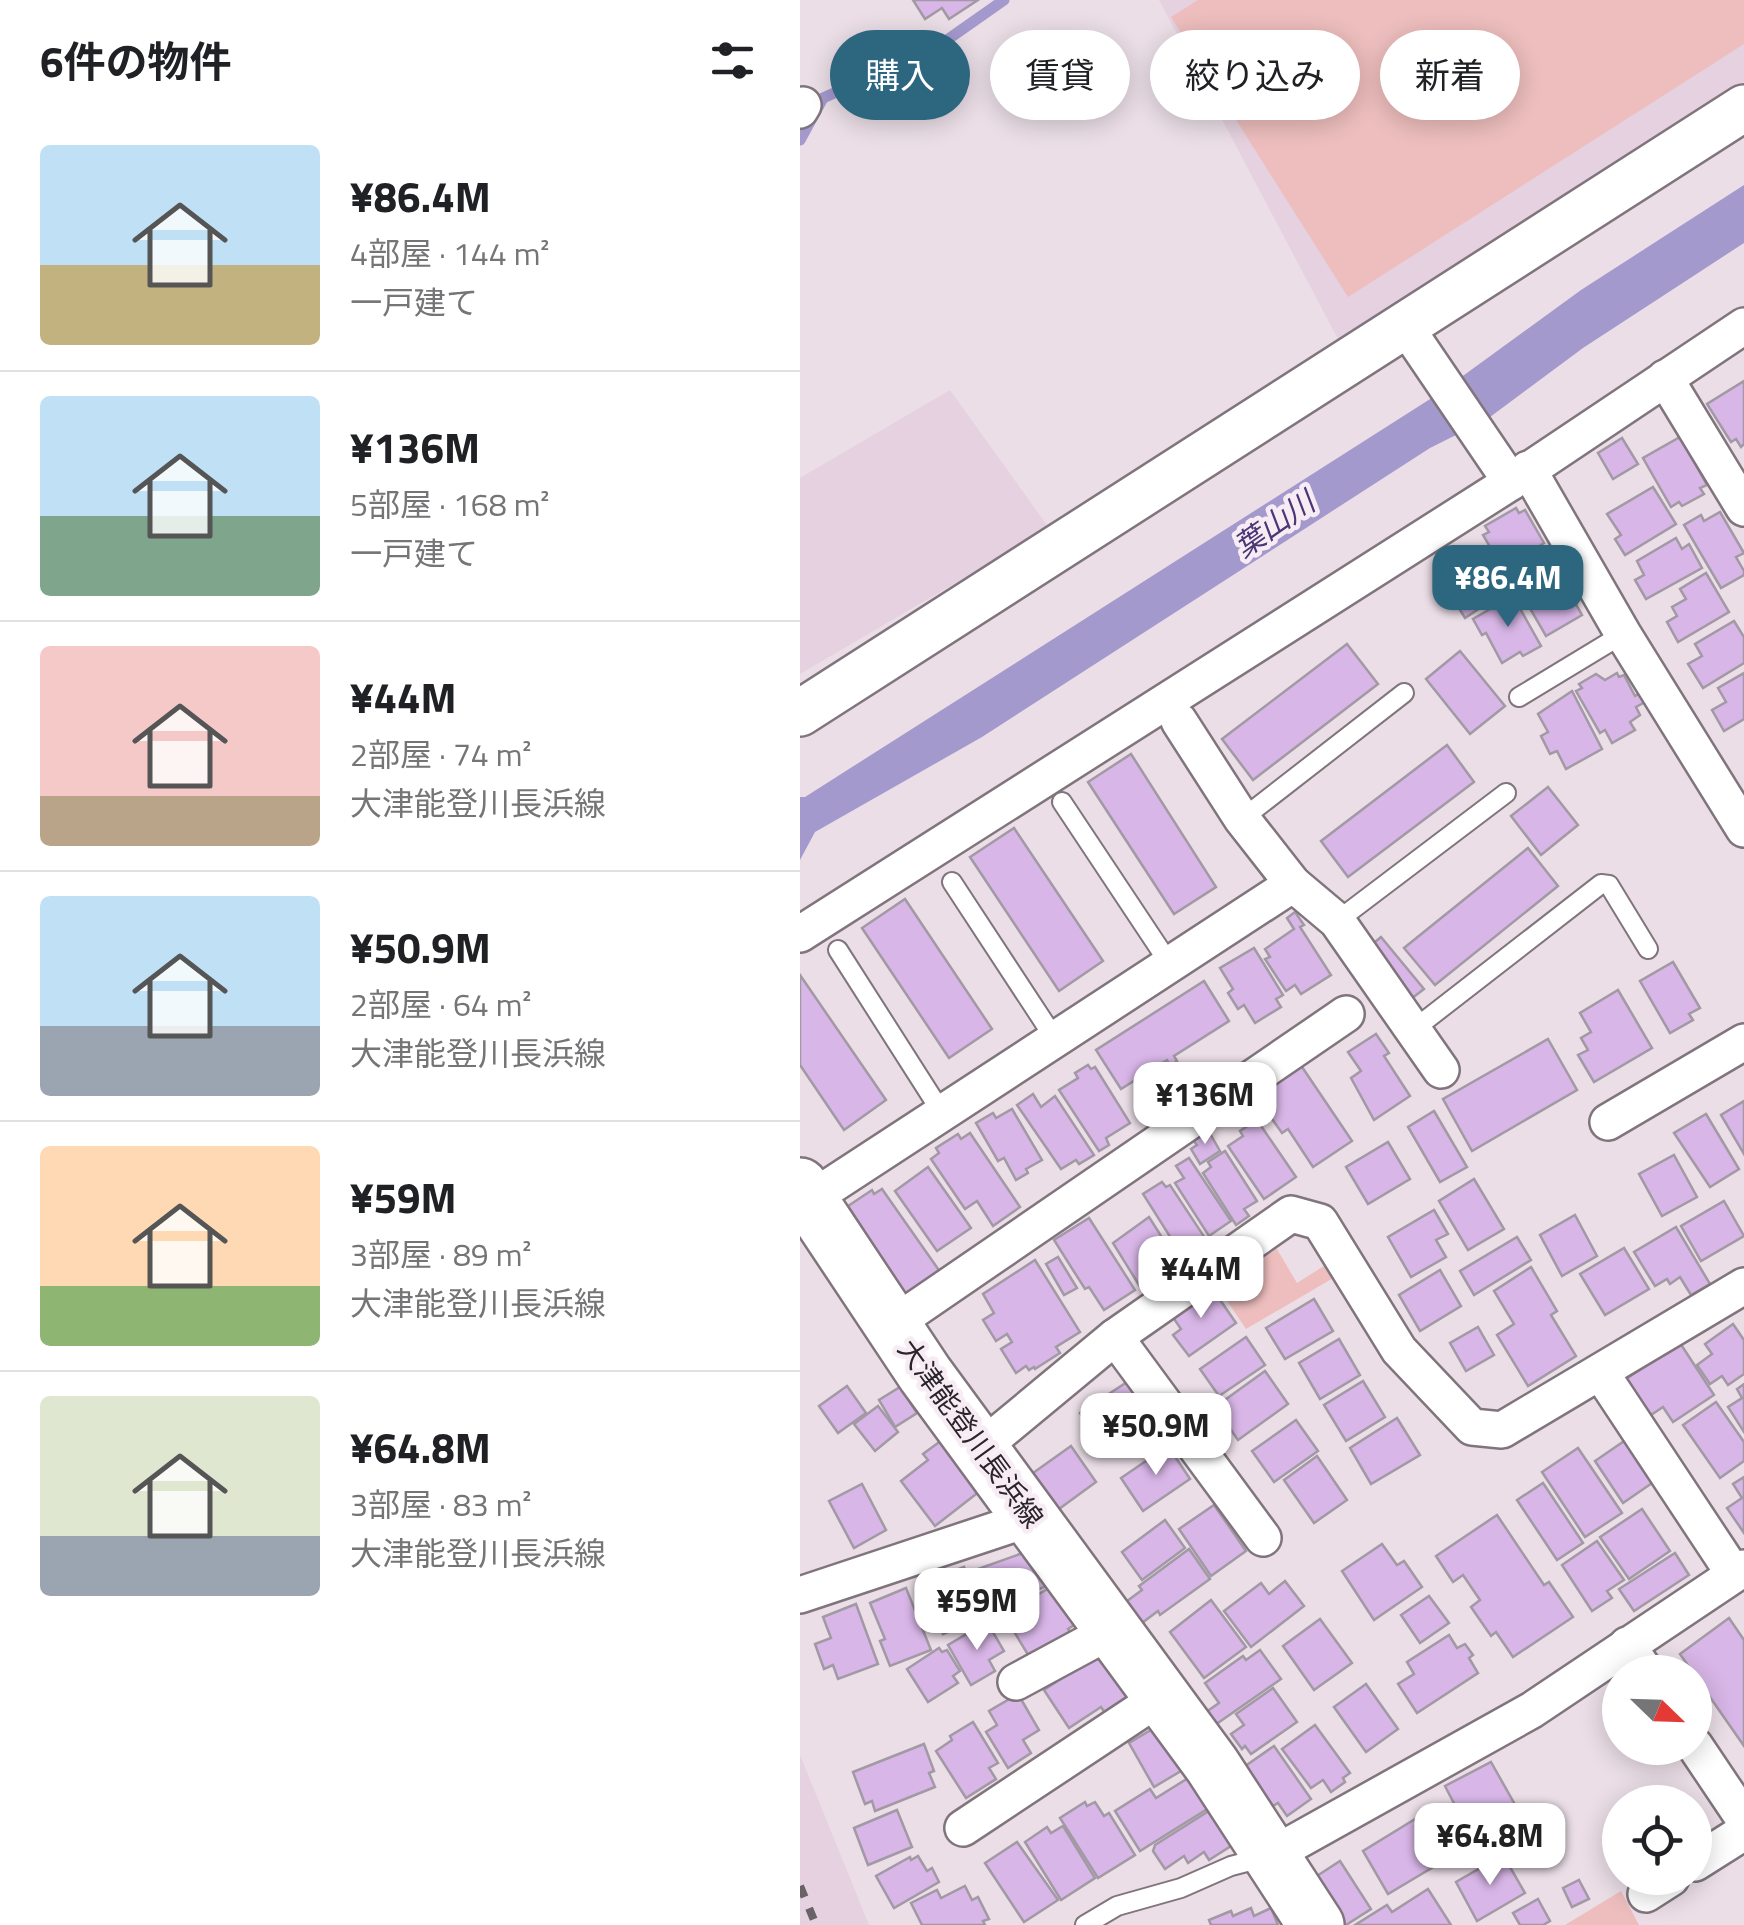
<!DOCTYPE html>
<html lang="ja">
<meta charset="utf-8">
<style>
body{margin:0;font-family:"Titillium Web","Noto Sans JP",sans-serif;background:#f2f2f2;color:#202124;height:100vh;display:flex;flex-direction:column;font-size:38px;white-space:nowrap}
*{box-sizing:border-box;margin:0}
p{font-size:32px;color:#757577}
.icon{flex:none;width:55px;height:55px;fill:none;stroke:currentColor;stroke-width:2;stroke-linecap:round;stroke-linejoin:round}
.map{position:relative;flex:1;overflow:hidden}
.sheet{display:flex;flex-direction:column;background:#fff;width:800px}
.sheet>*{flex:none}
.top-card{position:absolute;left:30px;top:30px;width:762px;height:90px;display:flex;gap:20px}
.needle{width:65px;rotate:113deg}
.fabs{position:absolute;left:802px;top:1655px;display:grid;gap:20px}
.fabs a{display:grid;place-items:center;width:110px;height:110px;border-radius:50%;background:#fff;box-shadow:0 5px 25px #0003;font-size:50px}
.price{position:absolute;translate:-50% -85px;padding:0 22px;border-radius:20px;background:#fff;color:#222;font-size:32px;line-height:65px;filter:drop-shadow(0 2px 5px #0008)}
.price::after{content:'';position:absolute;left:50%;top:60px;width:30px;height:22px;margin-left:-15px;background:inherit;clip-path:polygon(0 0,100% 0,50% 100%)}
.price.active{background:#2d667f;color:#fff}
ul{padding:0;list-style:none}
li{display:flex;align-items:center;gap:30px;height:250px;padding:0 40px}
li+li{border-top:2px solid #e0e0e0}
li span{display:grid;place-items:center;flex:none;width:280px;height:200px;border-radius:10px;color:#555}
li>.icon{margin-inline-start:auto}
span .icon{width:120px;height:120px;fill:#fffc;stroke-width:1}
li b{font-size:42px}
h2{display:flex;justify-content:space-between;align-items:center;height:120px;padding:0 40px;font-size:42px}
.tag{padding:0 35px;border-radius:45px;background:#fff;box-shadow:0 5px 25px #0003;font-size:35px;line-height:90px}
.tag.active{background:#2d667f;color:#fff}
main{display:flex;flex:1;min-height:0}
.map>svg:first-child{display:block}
.built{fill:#e5d1df}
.green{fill:#edbebd}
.water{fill:#a499cd}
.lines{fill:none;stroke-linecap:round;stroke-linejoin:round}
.stream{stroke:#a499cd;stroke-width:11}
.building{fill:#d8b6e7;stroke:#a199a4;stroke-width:2.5}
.service-casing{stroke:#80757d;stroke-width:22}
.minor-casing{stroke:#80757d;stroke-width:40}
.tertiary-casing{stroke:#80757d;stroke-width:50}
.primary-casing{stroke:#80757d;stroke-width:60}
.service{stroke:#fff;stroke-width:18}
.minor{stroke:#fff;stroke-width:35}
.tertiary{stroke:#fff;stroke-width:45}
.primary{stroke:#fff;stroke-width:55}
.rail{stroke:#696267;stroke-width:8;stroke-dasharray:12 12;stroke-linecap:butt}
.labels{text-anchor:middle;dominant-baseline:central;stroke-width:9;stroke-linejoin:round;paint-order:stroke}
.street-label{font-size:28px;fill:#292528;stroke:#f8ecf4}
.water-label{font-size:30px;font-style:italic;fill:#493777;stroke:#f8ecf4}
</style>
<main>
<section class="sheet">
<h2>6件の物件<svg class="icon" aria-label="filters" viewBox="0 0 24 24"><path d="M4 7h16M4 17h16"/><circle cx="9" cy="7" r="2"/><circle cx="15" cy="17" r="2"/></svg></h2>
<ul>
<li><span style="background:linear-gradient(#bfe0f5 60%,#c2b280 0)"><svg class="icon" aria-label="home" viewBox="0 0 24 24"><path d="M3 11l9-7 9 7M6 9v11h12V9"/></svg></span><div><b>¥86.4M</b><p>4部屋 · 144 m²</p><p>一戸建て</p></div></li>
<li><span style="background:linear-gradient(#bfe0f5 60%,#7fa58c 0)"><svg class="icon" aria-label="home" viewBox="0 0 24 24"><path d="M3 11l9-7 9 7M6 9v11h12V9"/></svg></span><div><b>¥136M</b><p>5部屋 · 168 m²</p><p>一戸建て</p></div></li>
<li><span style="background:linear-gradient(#f6c9c9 75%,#b9a48a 0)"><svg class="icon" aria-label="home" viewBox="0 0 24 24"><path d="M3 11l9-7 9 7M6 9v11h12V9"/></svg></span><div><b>¥44M</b><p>2部屋 · 74 m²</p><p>大津能登川長浜線</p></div></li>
<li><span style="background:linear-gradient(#bfe0f5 65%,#9aa5b1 0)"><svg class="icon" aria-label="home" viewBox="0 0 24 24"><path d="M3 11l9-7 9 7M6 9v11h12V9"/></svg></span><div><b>¥50.9M</b><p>2部屋 · 64 m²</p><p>大津能登川長浜線</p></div></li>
<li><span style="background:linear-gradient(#ffd9b3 70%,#8fb573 0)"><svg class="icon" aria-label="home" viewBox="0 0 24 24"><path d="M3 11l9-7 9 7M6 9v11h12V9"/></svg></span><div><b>¥59M</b><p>3部屋 · 89 m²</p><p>大津能登川長浜線</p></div></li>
<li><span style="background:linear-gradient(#dfe7d0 70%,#9aa5b1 0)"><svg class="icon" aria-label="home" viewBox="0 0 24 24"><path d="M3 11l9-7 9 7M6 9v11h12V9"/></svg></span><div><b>¥64.8M</b><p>3部屋 · 83 m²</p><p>大津能登川長浜線</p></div></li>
</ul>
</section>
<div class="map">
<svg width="944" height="1925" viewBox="0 0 944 1925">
<rect width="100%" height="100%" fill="#ebdee7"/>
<!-- built -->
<g class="built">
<path d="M359 0H944V82L538 339Z"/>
<path d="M150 390 249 528 0 674V478Z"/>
<path d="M0 1755 69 1925H0Z"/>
</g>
<!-- green -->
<g class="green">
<path d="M398 0H944V44L548 297 371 17Z"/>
<path d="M474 1244 497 1283 527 1264 535 1277 446 1329 413 1280Z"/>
<path d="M821 1891 839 1925H765Z"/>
</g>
<!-- water -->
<path class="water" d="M944 185V243L783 348 686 420 630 448 182 737 15 832 0 860V797H5L638 394 781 290Z"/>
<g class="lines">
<!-- stream -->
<path class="stream" d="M0 140 23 98 137 47 204 0"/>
</g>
<!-- building -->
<g class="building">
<path d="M113 0H178L149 19 142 8 125 19Z"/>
<path d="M944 381V444L941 447 936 439 931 442 907 404Z"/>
<path d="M880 437 907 485 900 488 904 494 882 506 879 502 871 507 843 458Z"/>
<path d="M822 438 838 464 813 479 798 453Z"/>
<path d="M853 487 876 524 825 555 815 539 821 535 807 514Z"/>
<path d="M716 508 719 513 725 510 744 543 733 550 745 569 714 588 683 535 689 532 685 526Z"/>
<path d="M920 512 944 553 936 557 944 571V575L921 588 884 525 901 515 904 521Z"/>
<path d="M876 538 882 549 889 544 902 568 846 599 835 580 844 575 837 561Z"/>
<path d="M685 551 709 589 665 618 637 573 665 555 669 561Z"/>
<path d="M758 569 761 575H770L779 591 773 599 782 615 746 636 720 591Z"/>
<path d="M906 573 929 612 878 642 867 622 877 616 872 607 886 599 880 589Z"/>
<path d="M713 596 741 646 723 656 720 652 702 663 686 633 682 635 673 619Z"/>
<path d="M934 621 944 637V663L903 688 888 664 902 656 895 644Z"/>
<path d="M547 644 578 684 453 780 422 739Z"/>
<path d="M660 651 705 706 670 734 626 679Z"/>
<path d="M817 673 819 677 824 675 835 696 840 693 845 702 836 707 840 715 830 722 835 730 812 743 805 730 800 733 776 691 782 688 779 684 796 674 805 680Z"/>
<path d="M944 673V719L924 731 912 710 926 702 918 688Z"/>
<path d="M772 691 802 749 766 769 757 751 750 754 741 736 748 732 738 714Z"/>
<path d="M647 745 674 782 548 877 521 841Z"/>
<path d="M331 754 416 887 374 914 288 782Z"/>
<path d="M748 787 778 825 741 855 711 816Z"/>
<path d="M214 828 303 961 259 991 170 857Z"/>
<path d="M728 848 758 886 635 985 604 948Z"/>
<path d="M105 899 192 1029 149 1058 62 928Z"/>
<path d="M495 912 504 925 500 927 531 975 501 994 495 985 486 991 465 959 470 957 465 949 494 929 487 918Z"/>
<path d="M581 937 624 989 611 999 569 947Z"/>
<path d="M454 948 483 995 476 999 481 1007 455 1023 444 1005 438 1009 428 993 433 989 420 968Z"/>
<path d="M873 962 900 1008 889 1014 893 1020 870 1033 840 981Z"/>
<path d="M0 975 86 1100 44 1130 0 1065Z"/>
<path d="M404 981 429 1021 374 1056 377 1061 370 1066 367 1060 321 1089 296 1050Z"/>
<path d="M818 990 852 1048 794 1082 778 1055 788 1050 781 1038 791 1032 780 1013Z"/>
<path d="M576 1034 589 1053 584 1056 610 1096 574 1120 551 1078 561 1071 548 1052Z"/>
<path d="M748 1039 777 1090 672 1151 643 1099Z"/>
<path d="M498 1061 552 1141 513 1167 488 1129 482 1133 465 1109 471 1104 459 1086Z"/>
<path d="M288 1065 291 1069 295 1067 330 1123 306 1138 309 1145 299 1151 259 1090 278 1078 275 1073Z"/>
<path d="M233 1094 241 1107 255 1096 294 1155 279 1164 276 1160 261 1169 217 1105Z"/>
<path d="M944 1101V1154L921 1115Z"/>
<path d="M212 1109 242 1160 226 1169 228 1173 216 1180 204 1158 198 1161 176 1123 193 1113 196 1118Z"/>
<path d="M634 1111 667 1167 640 1182 608 1127Z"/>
<path d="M906 1114 939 1169 910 1187 874 1133Z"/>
<path d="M457 1120 496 1177 464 1199 428 1146 443 1136 440 1131Z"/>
<path d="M408 1130 420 1151 400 1164 391 1149 397 1145 393 1140Z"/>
<path d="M170 1133 220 1207 193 1226 177 1201 165 1209 131 1159 139 1153 136 1148 158 1134 161 1139Z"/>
<path d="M588 1142 610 1179 568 1204 546 1167Z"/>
<path d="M425 1151 457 1201 444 1209 449 1216 436 1225 403 1173 411 1167 408 1162Z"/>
<path d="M874 1155 897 1197 862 1216 839 1174Z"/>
<path d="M389 1158 431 1221 409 1236 375 1183 384 1178 376 1166Z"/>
<path d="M128 1167 171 1228 137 1251 95 1191Z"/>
<path d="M674 1179 704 1229 668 1250 639 1201Z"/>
<path d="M362 1182 366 1187 370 1185 407 1241 394 1249 392 1246 381 1254 343 1194Z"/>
<path d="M82 1189 143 1276 105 1301 59 1232 63 1229 48 1206 72 1190 74 1194Z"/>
<path d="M924 1201 944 1236 901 1261 881 1226Z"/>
<path d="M634 1210 648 1234 636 1240 646 1257 611 1277 588 1237Z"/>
<path d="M775 1215 797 1256 762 1276 740 1235Z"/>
<path d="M349 1217 377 1261 339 1285 313 1243Z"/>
<path d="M289 1218 335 1290 304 1310 289 1287 285 1289 254 1240Z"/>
<path d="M876 1227 910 1284 891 1295 880 1277 870 1284 867 1279 855 1286 834 1252Z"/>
<path d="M717 1237 731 1260 674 1295 660 1271Z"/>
<path d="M824 1248 849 1289 805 1315 780 1274Z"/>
<path d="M258 1257 277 1288 264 1295 246 1264Z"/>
<path d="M235 1260 280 1332 256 1347 260 1353 235 1369 234 1367 229 1370 226 1366 216 1373 201 1349 212 1342 207 1334 196 1341 183 1320 194 1313 183 1294Z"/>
<path d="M731 1267 757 1311 751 1315 776 1356 728 1386 697 1335 714 1324 694 1291Z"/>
<path d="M640 1270 661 1306 620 1331 599 1295Z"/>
<path d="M401 1290 406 1297 414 1291 436 1323 389 1356 373 1335 381 1329 370 1313Z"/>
<path d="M514 1299 533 1331 485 1359 466 1328Z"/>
<path d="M933 1324 944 1340V1374L928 1385 922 1376 910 1384 897 1365 912 1354 905 1344Z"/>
<path d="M678 1327 694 1355 666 1371 650 1343Z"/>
<path d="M446 1337 465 1365 419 1396 400 1369Z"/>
<path d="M539 1339 560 1375 520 1399 499 1363Z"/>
<path d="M880 1343 914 1395 873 1422 863 1407 842 1421 822 1391 826 1379Z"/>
<path d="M465 1371 488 1404 438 1440 415 1407Z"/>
<path d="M563 1381 585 1417 546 1441 524 1405Z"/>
<path d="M327 1382 352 1420 306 1451 280 1413Z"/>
<path d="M944 1384V1432L928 1407 942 1398 937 1389Z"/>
<path d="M47 1386 66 1413 38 1433 19 1406Z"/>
<path d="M100 1387 117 1413 95 1427 79 1400Z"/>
<path d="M916 1402 944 1442V1461L920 1478 883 1425Z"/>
<path d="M78 1406 98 1432 75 1451 54 1424Z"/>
<path d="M597 1418 620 1455 571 1484 550 1448Z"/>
<path d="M496 1420 518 1451 474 1482 452 1451Z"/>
<path d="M830 1437 858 1479 823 1503 795 1461Z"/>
<path d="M142 1440 180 1491 135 1526 101 1481 128 1460 123 1454Z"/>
<path d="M271 1446 296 1482 259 1509 233 1473Z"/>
<path d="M368 1446 390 1479 343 1511 321 1478Z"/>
<path d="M778 1448 822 1513 785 1537 742 1472Z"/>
<path d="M517 1456 547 1500 514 1523 484 1480Z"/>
<path d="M944 1477V1533L927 1508 942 1498 933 1484Z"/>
<path d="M743 1483 783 1543 757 1560 717 1500Z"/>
<path d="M62 1484 86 1530 54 1548 29 1501Z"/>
<path d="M414 1505 446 1551 411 1576 379 1529Z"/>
<path d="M842 1509 870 1551 829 1579 800 1537Z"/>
<path d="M697 1515 744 1585 749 1582 773 1617 713 1657 696 1632 691 1636 671 1607 680 1600 663 1575 653 1582 636 1556Z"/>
<path d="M365 1520 385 1548 342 1580 322 1552Z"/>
<path d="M797 1541 824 1580 807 1591 812 1598 792 1611 762 1565Z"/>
<path d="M582 1544 597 1565 604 1561 622 1587 574 1620 542 1571Z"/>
<path d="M234 1549 247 1586 192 1607 178 1569Z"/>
<path d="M389 1549 410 1579 360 1615 358 1611 338 1626 323 1604 342 1590 339 1586Z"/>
<path d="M875 1553 889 1575 834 1611 819 1589Z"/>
<path d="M164 1567 183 1618 143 1634 123 1583Z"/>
<path d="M485 1581 504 1606 451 1647 424 1611 461 1583 469 1594Z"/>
<path d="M254 1585 282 1620 268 1629 271 1634 230 1658 204 1615Z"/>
<path d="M106 1588 131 1650 90 1666 80 1641 85 1639 70 1603Z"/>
<path d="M629 1596 649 1623 620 1643 601 1615Z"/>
<path d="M411 1600 446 1647 404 1678 370 1632Z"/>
<path d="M56 1604 78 1664 38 1679 33 1665 24 1669 15 1644 31 1638 23 1617Z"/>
<path d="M929 1618 944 1640V1746L880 1654Z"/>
<path d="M520 1619 552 1663 514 1690 483 1646Z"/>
<path d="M187 1622 204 1651 189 1660 195 1671 171 1685 148 1645Z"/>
<path d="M649 1635 657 1648 665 1644 673 1655 669 1658 678 1673 617 1713 598 1684 614 1674 607 1662Z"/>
<path d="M139 1648 142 1652 147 1650 160 1671 153 1676 158 1683 128 1702 107 1669Z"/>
<path d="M460 1650 481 1679 415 1725 406 1712 419 1703 405 1683 443 1656 446 1660Z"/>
<path d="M298 1654 328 1698 305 1713 301 1707 269 1728 244 1690Z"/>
<path d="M566 1684 598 1729 566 1752 534 1707Z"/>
<path d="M473 1688 497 1722 451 1754 445 1746 442 1749 431 1734 444 1725 436 1714Z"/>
<path d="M218 1694 239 1730 223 1740 231 1753 208 1768 186 1732 197 1725 189 1711Z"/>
<path d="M173 1722 198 1763 189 1768 196 1779 166 1798 136 1751 152 1740 150 1736Z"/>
<path d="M361 1724 386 1768 354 1787 329 1743Z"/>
<path d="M515 1725 550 1773 543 1778 545 1782 531 1792 523 1780 511 1788 482 1749Z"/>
<path d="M124 1744 134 1771 129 1773 135 1787 75 1811 72 1801 65 1804 53 1772Z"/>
<path d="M474 1746 511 1799 487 1816 478 1803 473 1806 468 1799 464 1801 441 1769Z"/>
<path d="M691 1762 731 1833 688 1855 664 1810 659 1813 645 1786Z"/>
<path d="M393 1775 412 1806 340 1851 315 1811 350 1789 356 1798Z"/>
<path d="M285 1802 287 1806 295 1802 304 1816 309 1813 335 1855 298 1878 260 1818Z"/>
<path d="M423 1802 445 1837 409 1860 404 1852 388 1863 384 1856 365 1869 353 1851 355 1845Z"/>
<path d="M97 1810 112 1847 68 1865 54 1828Z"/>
<path d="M625 1813 650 1857 588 1894 563 1851Z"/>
<path d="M263 1826 295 1878 261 1900 225 1842 247 1827 251 1833Z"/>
<path d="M217 1842 258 1900 224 1922 185 1863Z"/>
<path d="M703 1855 725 1893 677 1921 656 1882Z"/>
<path d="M118 1856 127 1871 132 1868 139 1882 94 1908 76 1876 110 1857 111 1860Z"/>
<path d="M540 1861 571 1909 546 1925H533L506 1883Z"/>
<path d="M779 1880 789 1899 772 1907 763 1888Z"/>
<path d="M165 1886 172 1900 178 1897 189 1919 183 1921 185 1925H122L111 1903 137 1890 141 1898Z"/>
<path d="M628 1889 651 1925H555L587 1905 592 1912Z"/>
<path d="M738 1899 750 1921 743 1925H720L713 1913Z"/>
<path d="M451 1908 454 1916 471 1908 478 1925H411L409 1920 431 1911 433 1916Z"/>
</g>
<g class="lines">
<!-- service casing -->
<g class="service-casing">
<g id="service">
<path d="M719 697 823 634"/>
<path d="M262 802 371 966"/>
<path d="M442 819 604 693"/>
<path d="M152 882 255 1039"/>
<path d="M537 921 706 793"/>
<path d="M38 950 142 1113"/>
<path d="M613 1030 801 884 809 885 848 949"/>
<path d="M285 1925 317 1906 381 1888 431 1866 462 1858"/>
</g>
</g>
<!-- minor casing -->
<g class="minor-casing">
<g id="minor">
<path d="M0 110 3 105"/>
<path d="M603 323 711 482"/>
<path d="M865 378 944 508"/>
<path d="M728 469 823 634 944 829"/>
<path d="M379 721 442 819 493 884 537 921 641 1070"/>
<path d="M0 934 711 482 944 326"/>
<path d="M808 1122 944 1042"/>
<path d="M9 1200 493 884"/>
<path d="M92 1325 546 1014"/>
<path d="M315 1337 491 1214 520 1222 599 1350 672 1427 702 1430 944 1286"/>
<path d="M801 1373 934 1574"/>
<path d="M181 1448 315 1337 463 1538"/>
<path d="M0 1595 232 1518"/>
<path d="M827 1645 846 1672"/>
<path d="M216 1682 314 1629"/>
<path d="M895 1746 944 1819"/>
<path d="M163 1828 362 1696"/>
<path d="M472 1855 732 1710 944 1568"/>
<path d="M895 1863 944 1832"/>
<path d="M846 1894 871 1878"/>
</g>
</g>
<!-- tertiary casing -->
<g class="tertiary-casing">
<path id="tertiary" d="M0 713 944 108"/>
</g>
<!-- primary casing -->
<g class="primary-casing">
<path id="primary" d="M0 1186 125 1374 412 1765 516 1925"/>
</g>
<!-- service -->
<use href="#service" class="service"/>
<!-- minor -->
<use href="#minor" class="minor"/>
<!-- tertiary -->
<use href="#tertiary" class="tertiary"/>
<!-- primary -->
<use href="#primary" class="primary"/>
<!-- rail -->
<path class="rail" d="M0 1886 16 1925"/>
</g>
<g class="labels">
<!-- street labels -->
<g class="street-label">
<text transform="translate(171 1433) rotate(54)">大津能登川長浜線</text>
</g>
<!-- water labels -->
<g class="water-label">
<text transform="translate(474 524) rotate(-35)">葉山川</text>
</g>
</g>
</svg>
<div class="fabs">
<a><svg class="needle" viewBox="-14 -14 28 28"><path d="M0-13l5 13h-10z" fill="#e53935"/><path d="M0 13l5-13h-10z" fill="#757577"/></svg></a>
<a><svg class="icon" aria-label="locate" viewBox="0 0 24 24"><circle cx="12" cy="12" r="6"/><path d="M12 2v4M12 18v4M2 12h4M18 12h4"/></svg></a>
</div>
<b class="price active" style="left:708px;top:630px">¥86.4M</b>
<b class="price" style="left:405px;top:1147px">¥136M</b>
<b class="price" style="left:401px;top:1321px">¥44M</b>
<b class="price" style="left:356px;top:1478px">¥50.9M</b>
<b class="price" style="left:177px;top:1653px">¥59M</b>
<b class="price" style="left:690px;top:1888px">¥64.8M</b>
<div class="top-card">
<a class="tag active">購入</a>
<a class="tag">賃貸</a>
<a class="tag">絞り込み</a>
<a class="tag">新着</a>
</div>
</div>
</main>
